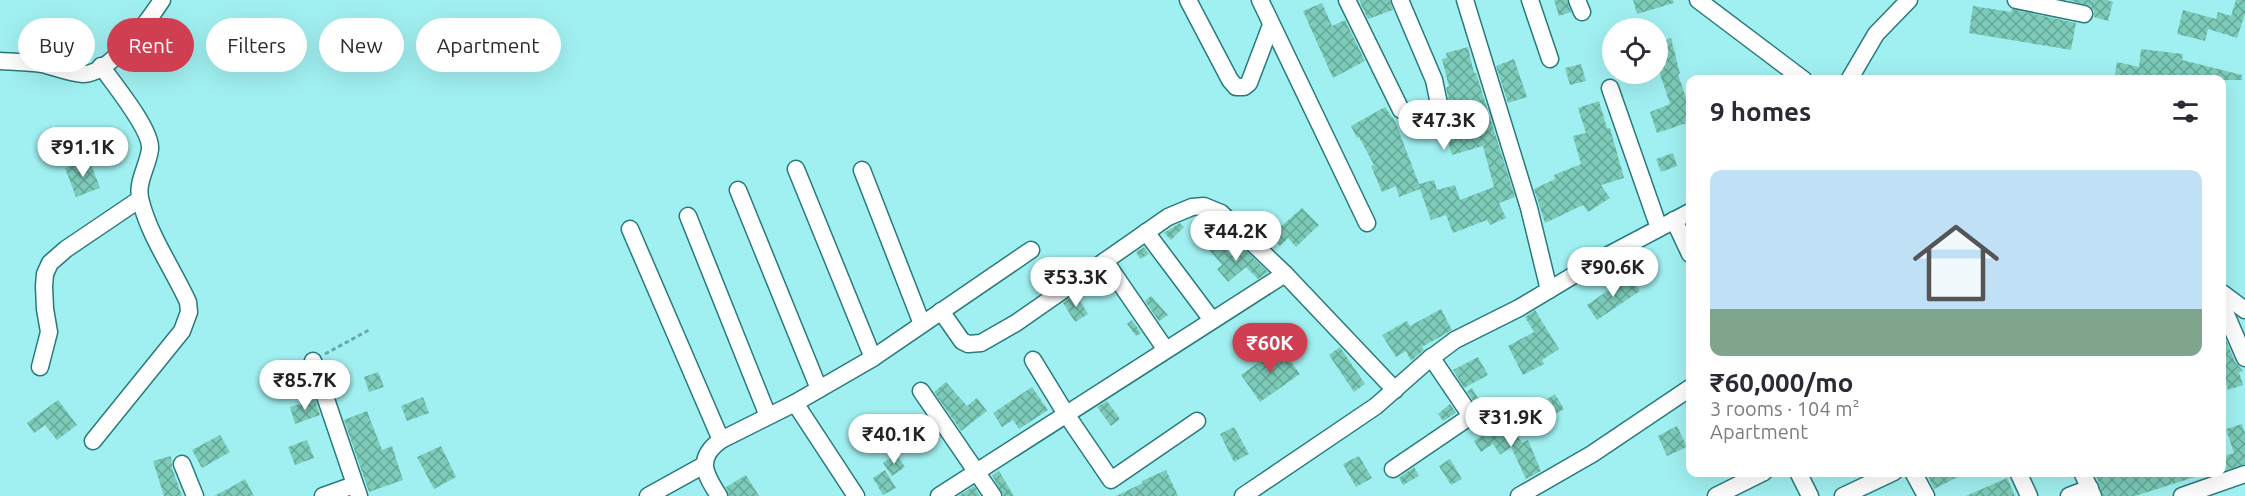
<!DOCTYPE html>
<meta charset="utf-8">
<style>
body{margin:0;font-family:Ubuntu,sans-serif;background:#f7f7f7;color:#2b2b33;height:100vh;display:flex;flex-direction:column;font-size:22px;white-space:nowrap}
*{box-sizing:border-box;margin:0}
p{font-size:20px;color:#7c7c81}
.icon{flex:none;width:33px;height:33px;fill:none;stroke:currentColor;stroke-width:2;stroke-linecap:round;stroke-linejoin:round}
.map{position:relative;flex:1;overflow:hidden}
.side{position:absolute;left:1686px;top:75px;width:540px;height:402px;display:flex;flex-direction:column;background:#fff;border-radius:12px;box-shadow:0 6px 24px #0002}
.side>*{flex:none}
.guide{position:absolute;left:18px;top:18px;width:570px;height:54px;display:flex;gap:12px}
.fabs{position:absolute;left:1602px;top:18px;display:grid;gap:12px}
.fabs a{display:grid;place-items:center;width:66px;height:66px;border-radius:50%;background:#fff;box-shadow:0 6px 24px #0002;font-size:30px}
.price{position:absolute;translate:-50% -51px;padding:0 14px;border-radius:21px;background:#fff;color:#222;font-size:20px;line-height:39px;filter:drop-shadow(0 2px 3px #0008)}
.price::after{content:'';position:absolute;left:50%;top:36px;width:18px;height:14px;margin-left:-9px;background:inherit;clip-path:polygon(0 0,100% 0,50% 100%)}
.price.active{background:#cf3f51;color:#fff}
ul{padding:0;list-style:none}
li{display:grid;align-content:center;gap:12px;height:318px;padding:0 24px}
li span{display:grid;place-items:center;height:186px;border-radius:12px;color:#555}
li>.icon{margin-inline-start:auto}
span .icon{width:108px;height:108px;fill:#fffc;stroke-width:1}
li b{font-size:26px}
h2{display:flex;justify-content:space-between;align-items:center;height:72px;padding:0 24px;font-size:26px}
.tag{padding:0 21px;border-radius:27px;background:#fff;box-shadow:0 6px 24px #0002;font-size:21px;line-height:54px}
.tag.active{background:#cf3f51;color:#fff}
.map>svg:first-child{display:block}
.building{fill:url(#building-cross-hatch)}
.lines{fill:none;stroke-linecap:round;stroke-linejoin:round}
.minor-casing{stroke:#287a7c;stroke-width:19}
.path{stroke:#6ba8a9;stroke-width:3;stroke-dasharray:4.5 3;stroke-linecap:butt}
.minor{stroke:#fff;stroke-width:16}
</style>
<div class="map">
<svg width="2245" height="496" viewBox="0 0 2245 496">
<defs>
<pattern id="building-cross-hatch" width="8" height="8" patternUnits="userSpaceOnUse" patternTransform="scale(1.5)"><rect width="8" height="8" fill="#7ccbb9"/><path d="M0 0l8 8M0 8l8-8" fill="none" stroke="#65a697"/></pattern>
</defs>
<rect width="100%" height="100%" fill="#a1f0f1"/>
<!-- building -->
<g class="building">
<path d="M1359 0H1390L1393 10 1368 19Z"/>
<path d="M1554 0H1567L1571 12 1559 16Z"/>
<path d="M1633 0H1673L1674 3 1637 14Z"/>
<path d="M2068 0H2107L2113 2 2108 21 2094 17V11L2090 6Z"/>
<path d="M2236 0H2245V14L2237 38 2208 29 2205 41 2177 34 2183 10 2216 19 2218 12 2231 16Z"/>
<path d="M1322 3 1332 26 1345 20 1365 61 1333 78 1303 11Z"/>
<path d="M1973 6 2011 12 2012 9 2076 23 2071 50 1969 33Z"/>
<path d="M1671 38 1680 74H1678L1687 101 1690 100V122L1657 133 1650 112 1670 104 1658 68V42Z"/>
<path d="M1468 47 1474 73H1476L1515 197 1499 203 1506 218 1490 225 1487 220 1453 233 1446 215 1431 220 1420 189 1399 197 1396 186 1382 192 1371 166 1374 165 1359 137 1357 138 1351 126 1385 107 1395 121 1419 184 1434 180 1437 190 1455 185 1460 200 1494 187 1483 146 1452 155 1445 133 1451 130 1453 121 1446 87H1449L1442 59 1447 58 1446 53Z"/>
<path d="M2141 49 2183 54 2182 60 2242 75V80H2114L2117 62 2139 67Z"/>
<path d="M1514 59 1527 97 1508 103 1496 66Z"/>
<path d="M1581 64 1586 81 1570 85 1565 68Z"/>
<path d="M1599 101 1607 128H1610L1624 178 1601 185 1610 198 1588 212 1583 205 1545 223 1534 189 1555 179 1554 175 1581 164 1573 136 1586 133 1578 108Z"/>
<path d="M1673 153 1677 166 1661 172 1656 159Z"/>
<path d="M89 159 100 188 76 197 65 168Z"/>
<path d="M1302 208 1319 225 1296 247 1288 238 1280 246 1270 236Z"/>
<path d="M1180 223 1184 227 1171 240 1164 233Z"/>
<path d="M1219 240 1232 256 1242 247 1268 272 1258 279 1246 267 1228 282 1217 269 1222 265 1208 249Z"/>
<path d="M1144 247 1149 254 1140 259 1136 252Z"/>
<path d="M1629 276 1640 291 1597 320 1587 305Z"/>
<path d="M1076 294 1088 314 1075 322 1063 303Z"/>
<path d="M1151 296 1168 315 1159 321 1145 301Z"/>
<path d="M1441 309 1452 330 1422 347 1424 350 1411 361 1406 351 1396 357 1382 335 1407 321 1410 326Z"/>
<path d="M1535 310 1559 349 1542 360 1544 364 1523 375 1508 346 1534 332 1525 317Z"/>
<path d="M1132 320 1141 333 1136 336 1127 324Z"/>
<path d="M2222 330 2235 362 2243 371 2239 372 2243 385 2228 390 2224 378 2222 379Z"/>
<path d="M1280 347 1300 374 1260 402 1241 375Z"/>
<path d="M1340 347 1365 384 1354 392 1329 355Z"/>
<path d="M1478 357 1488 375 1464 388 1453 370Z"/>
<path d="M378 372 384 387 369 392 364 377Z"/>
<path d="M946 382 967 406 977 398 987 411 961 431 934 392Z"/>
<path d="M1032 387 1048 410 1019 429 1013 420 1002 427 993 413Z"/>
<path d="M1472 388 1479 400 1474 402 1467 392Z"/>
<path d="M1555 394 1564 409 1543 422 1534 407Z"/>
<path d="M423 397 429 413 407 421 401 406Z"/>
<path d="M315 399 320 415 295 424 290 407Z"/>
<path d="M58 400 77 425 57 440 45 425 34 433 27 423Z"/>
<path d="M1107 401 1120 419 1111 426 1097 407Z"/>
<path d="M1450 404 1456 413 1443 421 1438 414Z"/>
<path d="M367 411 382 450 392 446 403 480 369 492 344 420Z"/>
<path d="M1506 420 1522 443 1528 440 1541 471 1526 479 1511 447 1500 455 1493 444 1481 452 1474 441 1492 429 1496 434 1503 429 1501 423Z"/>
<path d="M2242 424 2245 433V464L2222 471V457L2234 453 2226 429Z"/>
<path d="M1677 426 1687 447 1667 456 1658 436Z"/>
<path d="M1234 427 1249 454 1234 462 1220 434Z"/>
<path d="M220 435 230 452 202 468 192 450Z"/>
<path d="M307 440 314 458 295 465 288 447Z"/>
<path d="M441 446 456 477 434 489 417 457Z"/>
<path d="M896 454 905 467 892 476 883 463Z"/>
<path d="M171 456 172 468 182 496H164L153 461Z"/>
<path d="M1359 456 1372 478 1356 487 1343 464Z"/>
<path d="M1450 459 1462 479 1451 485 1439 466Z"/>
<path d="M1414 467 1419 476 1403 485 1399 478Z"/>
<path d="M885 470 896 488 883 495 873 478Z"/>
<path d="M1166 470 1178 496H1116L1143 483 1142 481Z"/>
<path d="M999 471 1014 496H1003L992 475Z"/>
<path d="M1926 472H1968L1934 489Z"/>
<path d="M2108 472H2198V476L2135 496H2103L2096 476Z"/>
<path d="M746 475 759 496H729L726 487Z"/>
<path d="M2007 478 2015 496H1966Z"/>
<path d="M245 479 254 496H214L235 485Z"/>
<path d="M974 486 980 496H958Z"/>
</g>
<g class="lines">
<!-- minor casing -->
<g class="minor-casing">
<g id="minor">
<path d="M1188 0 1230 80 1236 87H1244L1249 83 1271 25"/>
<path d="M1260 0 1367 223"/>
<path d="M1347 0 1401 110"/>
<path d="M1400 0 1434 80 1443 123"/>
<path d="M1465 0 1529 208 1549 290"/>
<path d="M1530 0 1550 59"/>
<path d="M1577 0 1582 12"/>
<path d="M1698 0 1804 80"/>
<path d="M2016 0 2084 14"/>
<path d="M0 61C14 62 28 62 42 64 55 67 69 73 83 74 109 75 149 20 162 0"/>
<path d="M1849 80 1876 34 1909 0"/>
<path d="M1610 88 1659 228"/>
<path d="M796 169 873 358"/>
<path d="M862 170 922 324"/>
<path d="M738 190 819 389"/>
<path d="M688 216 768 416"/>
<path d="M1674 220 1690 254"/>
<path d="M630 229 721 440"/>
<path d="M1146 232 1212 320"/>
<path d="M1105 261 1166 350"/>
<path d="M2222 293 2245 310"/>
<path d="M941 311 962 341 968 344 981 343 1016 323 1168 217 1192 207 1204 206 1221 213 1285 274 1395 390"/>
<path d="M2222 314 2225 312 2245 358"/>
<path d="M1033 360 1066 414 1111 480 1197 421"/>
<path d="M313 361 359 496"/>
<path d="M40 367 49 332 45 309 44 286 45 274 50 263 66 249 140 199"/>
<path d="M921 391 993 496"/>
<path d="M795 403 856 496"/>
<path d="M93 441 182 331 189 312 188 302C173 269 150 237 141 202 135 183 148 167 150 149 152 130 113 83 101 66"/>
<path d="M182 464 195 496"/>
<path d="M1393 469 1471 416 1431 357"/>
<path d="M1798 472 1810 496"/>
<path d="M1913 472 1926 496"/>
<path d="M2018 472 2029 496"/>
<path d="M2082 472 2093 496"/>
<path d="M323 496 354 485"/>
<path d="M648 496 704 465"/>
<path d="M719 496C704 473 696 458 721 440L795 403 873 358 1031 250"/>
<path d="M939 496 1285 274"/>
<path d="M1243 496 1376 406 1427 361 1455 340 1519 308 1599 260 1690 212"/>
<path d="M1519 496 1592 454 1690 388"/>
<path d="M1716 496 1764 472"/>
<path d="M1843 496 1894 472"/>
<path d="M2069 496 2090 488"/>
<path d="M2182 496 2245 474"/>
</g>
</g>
<!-- path -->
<path class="path" d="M325 354 369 330"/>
<!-- minor -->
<use href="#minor" class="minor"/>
</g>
</svg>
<div class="fabs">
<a><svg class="icon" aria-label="locate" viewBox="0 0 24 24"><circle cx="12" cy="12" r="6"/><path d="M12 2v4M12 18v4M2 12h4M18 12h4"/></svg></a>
</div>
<b class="price" style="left:1444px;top:151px">₹47.3K</b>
<b class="price" style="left:83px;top:178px">₹91.1K</b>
<b class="price" style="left:1236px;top:262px">₹44.2K</b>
<b class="price" style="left:1613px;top:298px">₹90.6K</b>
<b class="price" style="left:1076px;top:308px">₹53.3K</b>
<b class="price active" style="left:1270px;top:374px">₹60K</b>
<b class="price" style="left:305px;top:411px">₹85.7K</b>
<b class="price" style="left:1511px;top:448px">₹31.9K</b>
<b class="price" style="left:894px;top:465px">₹40.1K</b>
<div class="guide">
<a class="tag">Buy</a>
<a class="tag active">Rent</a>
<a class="tag">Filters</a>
<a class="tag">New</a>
<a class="tag">Apartment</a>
</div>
<section class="side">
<h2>9 homes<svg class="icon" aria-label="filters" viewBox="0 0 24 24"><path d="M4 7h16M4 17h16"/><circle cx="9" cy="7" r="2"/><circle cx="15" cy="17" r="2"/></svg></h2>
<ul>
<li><span style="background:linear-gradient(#bfe0f5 75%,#7fa58c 0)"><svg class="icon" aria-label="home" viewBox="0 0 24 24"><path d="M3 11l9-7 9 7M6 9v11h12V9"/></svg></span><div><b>₹60,000/mo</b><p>3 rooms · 104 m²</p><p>Apartment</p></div></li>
</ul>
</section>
</div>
